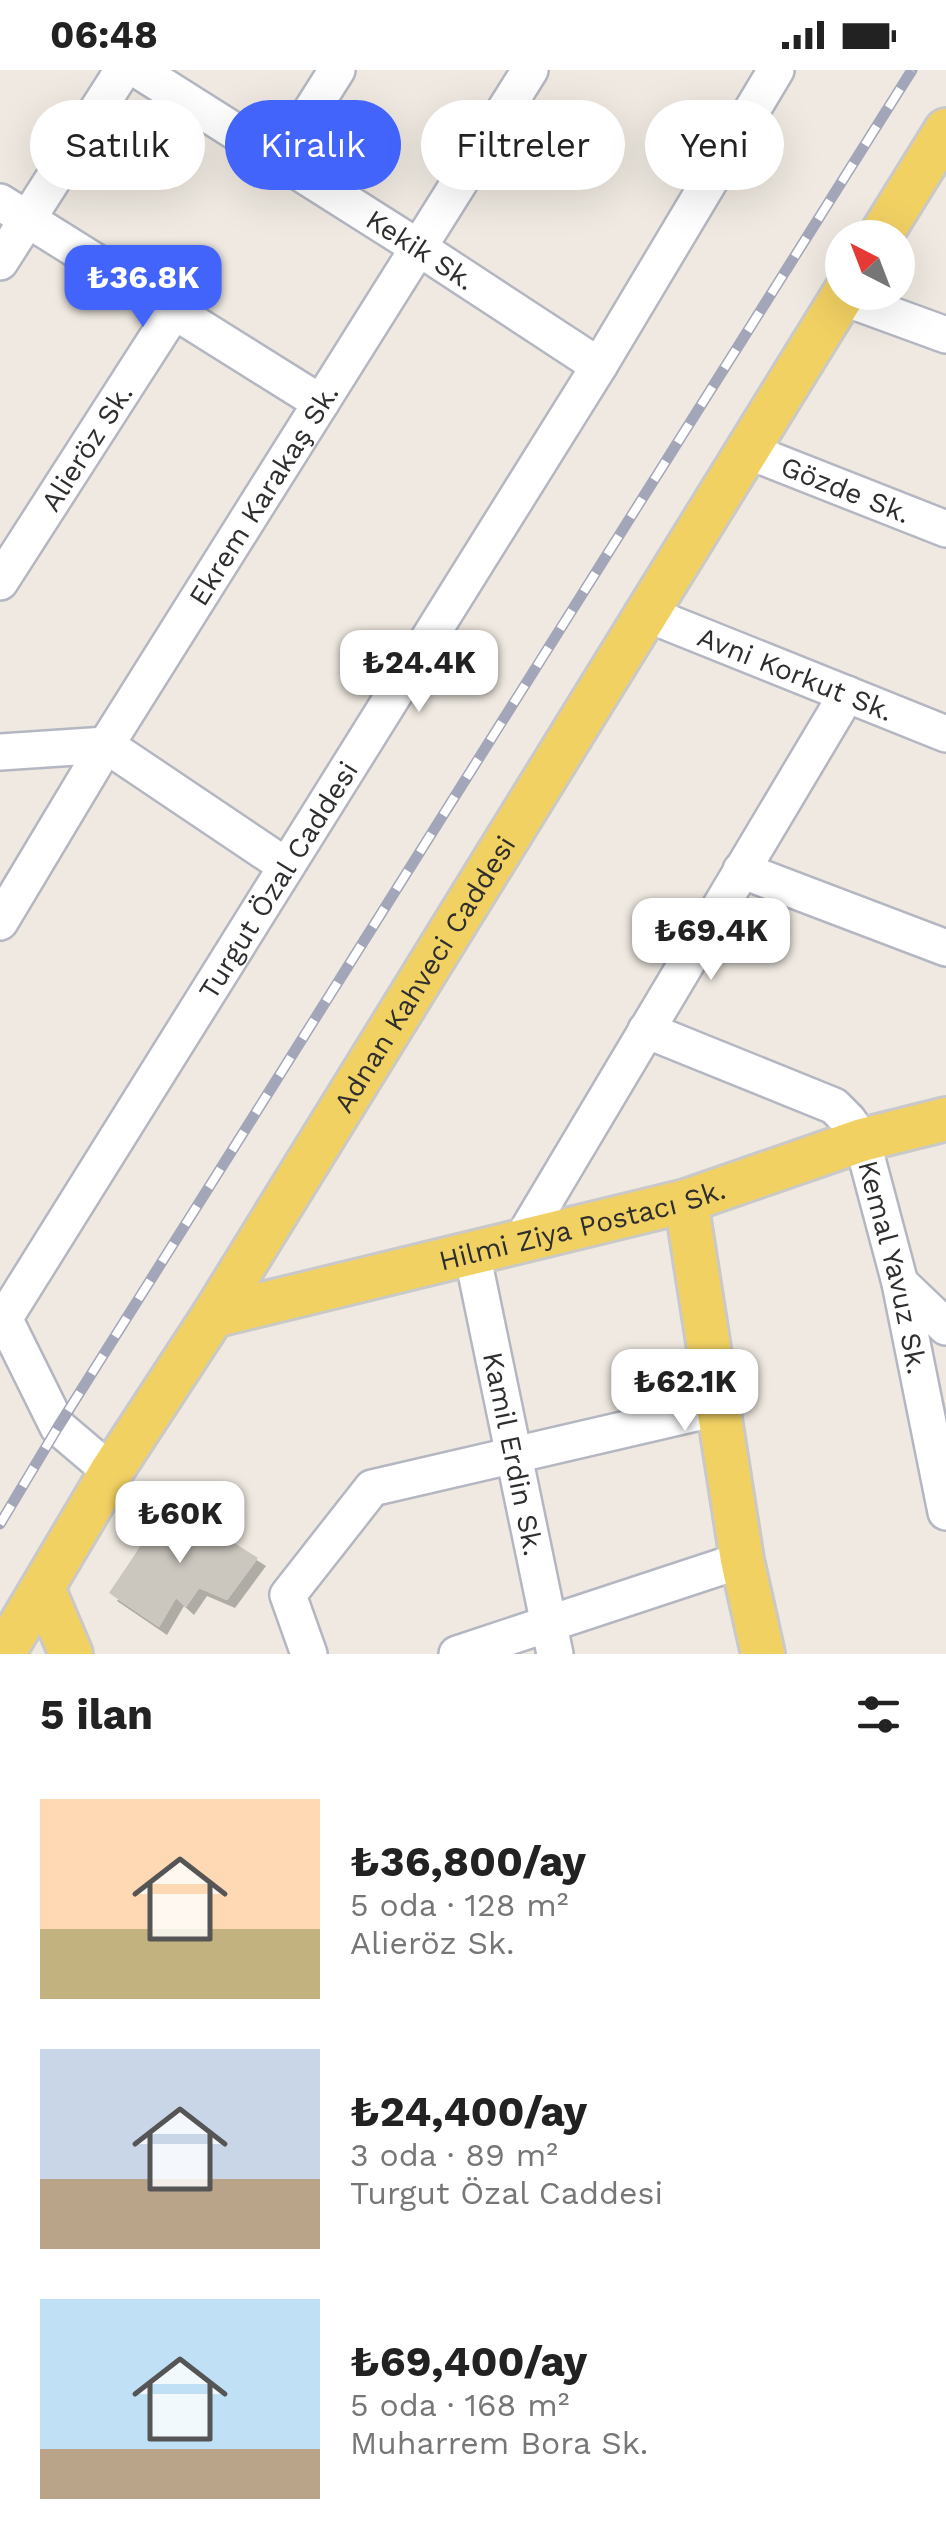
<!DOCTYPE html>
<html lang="tr">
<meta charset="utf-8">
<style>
body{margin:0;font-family:"Work Sans",sans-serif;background:#f6f6f6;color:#222;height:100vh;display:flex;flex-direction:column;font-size:38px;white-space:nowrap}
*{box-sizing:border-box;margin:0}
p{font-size:32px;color:#767676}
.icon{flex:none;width:55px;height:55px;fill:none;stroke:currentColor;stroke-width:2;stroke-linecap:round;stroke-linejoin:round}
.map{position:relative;height:1584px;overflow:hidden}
.details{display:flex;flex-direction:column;background:#fff;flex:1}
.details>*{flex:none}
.top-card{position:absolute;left:30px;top:30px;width:888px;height:90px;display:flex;gap:20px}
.needle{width:65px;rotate:318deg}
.tools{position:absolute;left:825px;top:150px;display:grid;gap:20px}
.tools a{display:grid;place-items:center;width:90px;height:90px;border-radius:50%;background:#fff;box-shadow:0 10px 40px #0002;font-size:50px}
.price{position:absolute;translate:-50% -85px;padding:0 22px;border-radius:20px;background:#fff;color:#222;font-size:32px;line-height:65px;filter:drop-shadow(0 2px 5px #0008)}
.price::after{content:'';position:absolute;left:50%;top:60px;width:30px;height:22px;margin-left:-15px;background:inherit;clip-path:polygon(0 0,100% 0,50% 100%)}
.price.active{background:#4264fb;color:#fff}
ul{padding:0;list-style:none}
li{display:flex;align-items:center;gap:30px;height:250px;padding:0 40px}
li span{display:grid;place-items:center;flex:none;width:280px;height:200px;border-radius:0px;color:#555}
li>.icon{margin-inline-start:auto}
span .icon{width:120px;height:120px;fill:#fffc;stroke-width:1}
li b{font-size:42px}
h2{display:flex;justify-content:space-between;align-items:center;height:120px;padding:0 40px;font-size:42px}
.chip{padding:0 35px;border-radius:45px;background:#fff;box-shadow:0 10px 40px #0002;font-size:35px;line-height:90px}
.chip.active{background:#4264fb;color:#fff}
.status{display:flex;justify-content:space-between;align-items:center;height:70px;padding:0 50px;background:#fff;direction:ltr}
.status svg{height:28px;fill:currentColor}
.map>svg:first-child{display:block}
.building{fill:#cbc7bf;filter:url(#shadow)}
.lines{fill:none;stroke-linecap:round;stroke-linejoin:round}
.minor-casing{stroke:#b4b7c1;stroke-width:40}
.major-casing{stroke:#c9c9c9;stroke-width:48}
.minor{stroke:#fff;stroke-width:35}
.major{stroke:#f2d163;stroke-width:42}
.rail-casing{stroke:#a3a6b8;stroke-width:11}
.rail{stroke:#fff;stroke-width:8;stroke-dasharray:22;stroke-linecap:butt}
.labels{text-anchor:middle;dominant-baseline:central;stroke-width:10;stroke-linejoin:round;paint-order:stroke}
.street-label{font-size:28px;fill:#2e2e2e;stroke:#fff}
</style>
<div class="status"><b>06:48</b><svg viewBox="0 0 49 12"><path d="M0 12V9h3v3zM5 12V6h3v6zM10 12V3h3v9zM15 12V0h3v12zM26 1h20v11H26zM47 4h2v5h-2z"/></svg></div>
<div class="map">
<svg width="946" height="1584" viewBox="0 0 946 1584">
<defs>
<filter id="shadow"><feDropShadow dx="8" dy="8" stdDeviation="0" flood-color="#0004"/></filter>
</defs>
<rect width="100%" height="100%" fill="#efe9e1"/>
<!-- building -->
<path class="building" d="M170 1432 258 1488 227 1530 199 1518 186 1537 176 1528 159 1557 109 1523Z"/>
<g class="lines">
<!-- minor casing -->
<g class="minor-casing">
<g id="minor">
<path id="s1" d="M138 0 419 178 599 296"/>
<path d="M280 90 337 0"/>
<path d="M0 132 321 333"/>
<path d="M0 192 123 0"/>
<path d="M842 227 946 265"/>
<path id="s2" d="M748 381 946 459"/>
<path id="s3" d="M0 512 174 241"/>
<path id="s4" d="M647 544 946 664"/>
<path d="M0 682 106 675 286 796"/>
<path d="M741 800 946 878"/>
<path id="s5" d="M0 852 106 675 530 0"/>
<path id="s6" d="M646 960 834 1036 848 1050 862 1070 900 1213 946 1442"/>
<path d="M521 1171 847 624"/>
<path id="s7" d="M472 1183 555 1584"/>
<path d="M900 1213 946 1257"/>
<path d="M0 1240 58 1357 111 1402"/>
<path id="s8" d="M0 1261 4 1249 599 296 776 0"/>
<path d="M309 1584 288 1525 372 1418 717 1338"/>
<path d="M457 1584 742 1490"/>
</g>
</g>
<!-- major casing -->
<g class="major-casing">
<g id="major">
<path d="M879 168 946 60"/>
<path d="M686 1131 742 1490 763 1584"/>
<path id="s9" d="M213 1246 686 1131 862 1070 946 1049"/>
<path d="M43 1518 71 1584"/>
<path id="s10" d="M3 1584 111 1402 213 1246 845 222"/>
</g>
</g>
<!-- minor -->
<use href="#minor" class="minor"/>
<!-- major -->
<use href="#major" class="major"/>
<!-- rail casing -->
<g class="rail-casing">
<path id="rail" d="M0 1454 58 1357 912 0"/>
</g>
<!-- rail -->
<use href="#rail" class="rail"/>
</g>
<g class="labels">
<!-- street labels -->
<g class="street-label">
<text stroke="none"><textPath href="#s1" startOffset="335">Kekik Sk.</textPath></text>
<text stroke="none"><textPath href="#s3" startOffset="160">Alieröz Sk.</textPath></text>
<text stroke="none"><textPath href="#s2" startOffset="105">Gözde Sk.</textPath></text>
<text stroke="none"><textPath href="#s5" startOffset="502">Ekrem Karakaş Sk.</textPath></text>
<text stroke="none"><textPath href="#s4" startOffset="160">Avni Korkut Sk.</textPath></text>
<text stroke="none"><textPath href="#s8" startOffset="530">Turgut Özal Caddesi</textPath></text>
<text stroke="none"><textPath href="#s10" startOffset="800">Adnan Kahveci Caddesi</textPath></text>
<text stroke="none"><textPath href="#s9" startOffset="380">Hilmi Ziya Postacı Sk.</textPath></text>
<text stroke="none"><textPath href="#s6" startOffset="378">Kemal Yavuz Sk.</textPath></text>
<text stroke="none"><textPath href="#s7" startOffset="205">Kamil Erdin Sk.</textPath></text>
</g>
</g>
</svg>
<div class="tools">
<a><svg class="needle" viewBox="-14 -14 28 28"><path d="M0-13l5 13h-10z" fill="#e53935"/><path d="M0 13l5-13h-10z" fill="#767676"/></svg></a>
</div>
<b class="price active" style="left:143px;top:260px">₺36.8K</b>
<b class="price" style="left:419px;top:645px">₺24.4K</b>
<b class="price" style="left:711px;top:913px">₺69.4K</b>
<b class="price" style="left:685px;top:1364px">₺62.1K</b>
<b class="price" style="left:180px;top:1496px">₺60K</b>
<div class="top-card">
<a class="chip">Satılık</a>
<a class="chip active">Kiralık</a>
<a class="chip">Filtreler</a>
<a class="chip">Yeni</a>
</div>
</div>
<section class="details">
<h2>5 ilan<svg class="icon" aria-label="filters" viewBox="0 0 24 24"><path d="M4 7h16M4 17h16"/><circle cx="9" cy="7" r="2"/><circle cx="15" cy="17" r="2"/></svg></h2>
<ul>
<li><span style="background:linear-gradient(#ffd9b3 65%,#c2b280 0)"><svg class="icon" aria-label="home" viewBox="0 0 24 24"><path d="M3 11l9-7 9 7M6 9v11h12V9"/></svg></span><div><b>₺36,800/ay</b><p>5 oda · 128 m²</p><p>Alieröz Sk.</p></div></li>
<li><span style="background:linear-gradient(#c9d6e8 65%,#b9a48a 0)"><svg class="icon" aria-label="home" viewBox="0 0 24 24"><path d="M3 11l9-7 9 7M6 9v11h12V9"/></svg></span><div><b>₺24,400/ay</b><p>3 oda · 89 m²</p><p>Turgut Özal Caddesi</p></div></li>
<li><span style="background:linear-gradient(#bfe0f5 75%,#b9a48a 0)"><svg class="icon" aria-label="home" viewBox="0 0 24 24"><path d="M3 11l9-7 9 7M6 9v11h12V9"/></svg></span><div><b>₺69,400/ay</b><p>5 oda · 168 m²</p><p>Muharrem Bora Sk.</p></div></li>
</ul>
</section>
